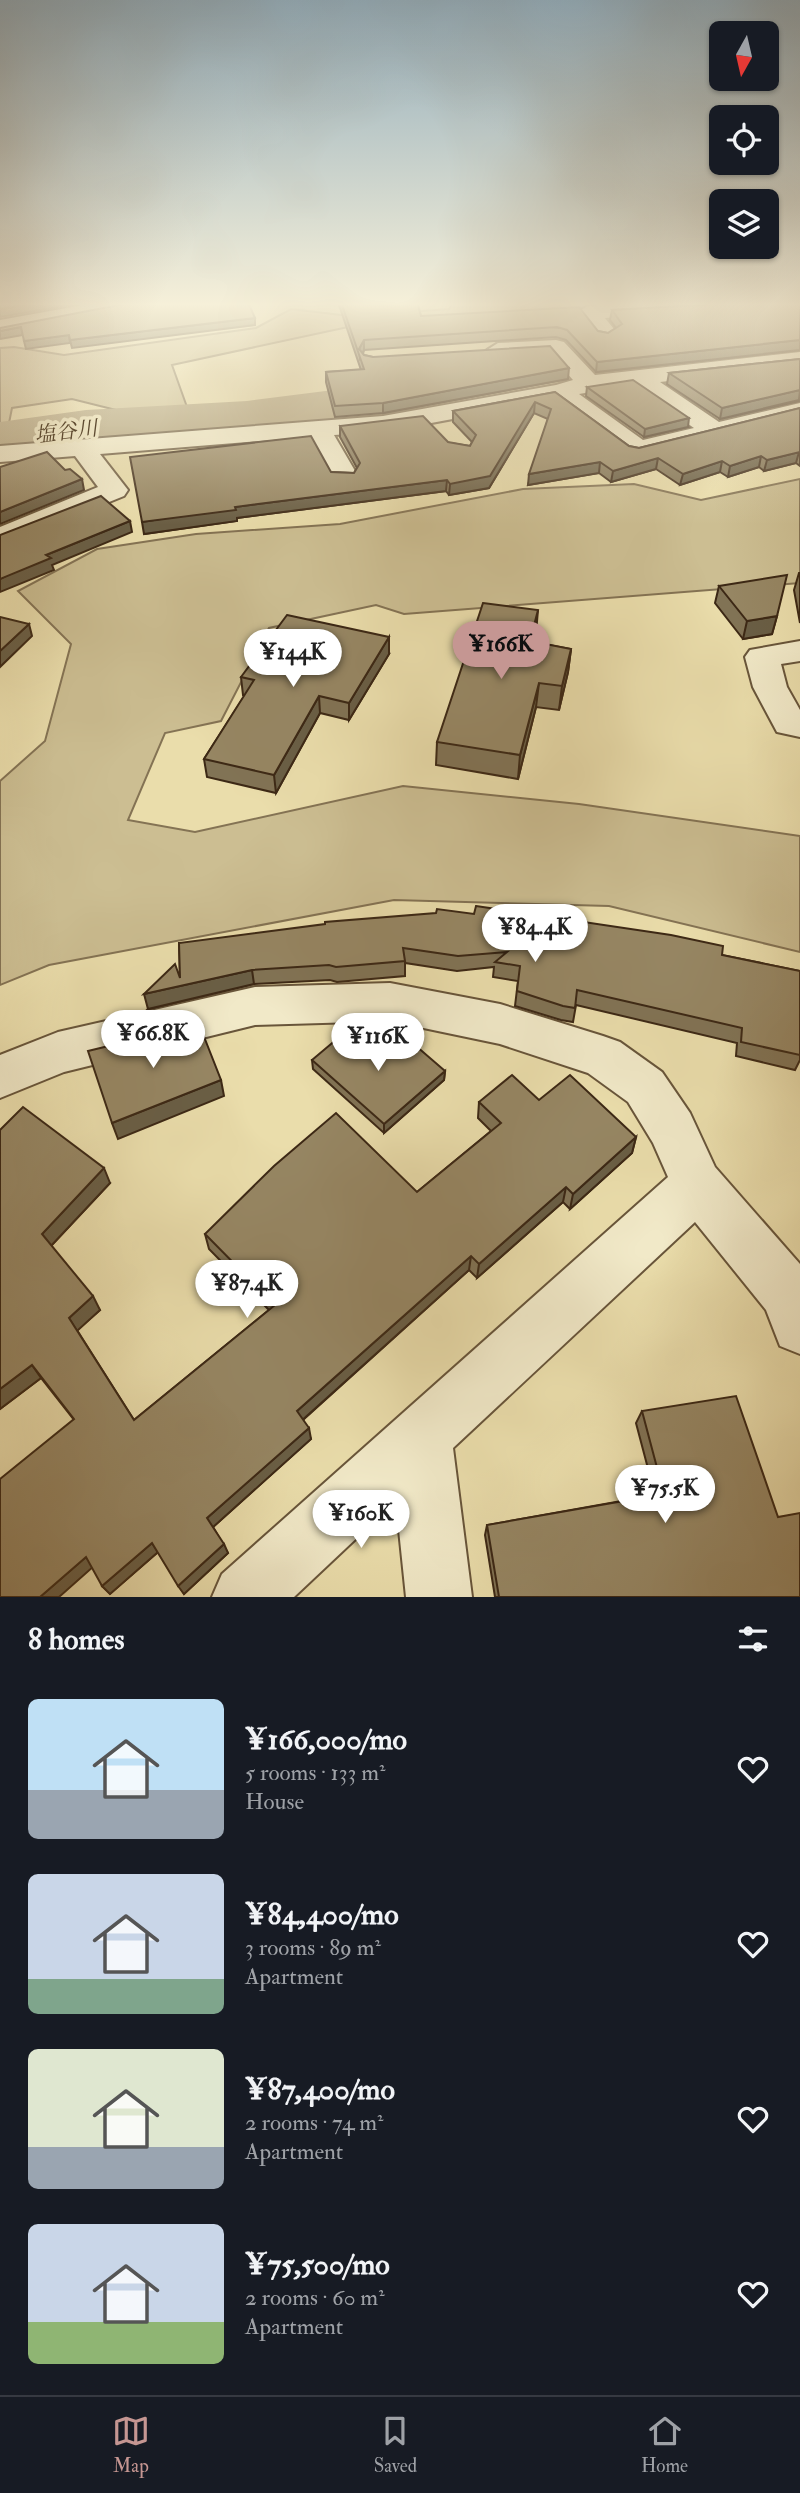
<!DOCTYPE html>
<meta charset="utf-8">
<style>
body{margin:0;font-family:"IM FELL Double Pica","Noto Serif JP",serif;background:#242831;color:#f1f3f6;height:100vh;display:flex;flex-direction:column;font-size:26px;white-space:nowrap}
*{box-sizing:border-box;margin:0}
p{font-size:23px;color:#9ea1a6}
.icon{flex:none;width:38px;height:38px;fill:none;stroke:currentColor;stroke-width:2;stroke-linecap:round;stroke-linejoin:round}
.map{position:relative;height:1597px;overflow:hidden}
.drawer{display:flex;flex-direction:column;background:#171b24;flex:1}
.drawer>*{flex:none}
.needle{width:46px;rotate:188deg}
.tools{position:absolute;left:709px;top:21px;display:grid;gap:14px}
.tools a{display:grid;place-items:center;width:70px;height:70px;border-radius:10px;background:#171b24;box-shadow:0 2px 5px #0004;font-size:35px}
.price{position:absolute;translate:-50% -60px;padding:0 16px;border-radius:24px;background:#fff;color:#222;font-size:23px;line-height:46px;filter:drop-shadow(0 2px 4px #0008)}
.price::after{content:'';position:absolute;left:50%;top:42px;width:21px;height:16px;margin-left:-10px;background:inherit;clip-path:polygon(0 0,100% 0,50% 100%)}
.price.on{background:#c59692;color:#111}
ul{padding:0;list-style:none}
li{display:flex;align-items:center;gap:21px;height:175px;padding:0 28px}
li span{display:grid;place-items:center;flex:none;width:196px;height:140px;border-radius:10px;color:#555}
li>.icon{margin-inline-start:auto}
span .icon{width:84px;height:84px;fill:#fffc;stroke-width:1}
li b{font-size:30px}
h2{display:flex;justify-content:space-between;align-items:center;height:84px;padding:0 28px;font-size:30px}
.tabs{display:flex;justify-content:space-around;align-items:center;height:98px;border-top:2px solid #363941;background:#171b24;font-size:19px;color:#9ea1a6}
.tabs a{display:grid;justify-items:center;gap:4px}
.tabs .on{color:#c59692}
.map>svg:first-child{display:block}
.green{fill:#ccbe92;stroke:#847354;stroke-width:2}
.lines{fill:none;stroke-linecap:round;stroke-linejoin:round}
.river{fill:#af9f78;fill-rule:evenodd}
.street-casing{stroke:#68553a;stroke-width:4}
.secondary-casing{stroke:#3c2815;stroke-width:4}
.street{fill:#f1e9c8;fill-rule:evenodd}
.secondary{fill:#f1e9c8;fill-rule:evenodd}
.wall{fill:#817355;stroke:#3c2815;stroke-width:2}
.shaded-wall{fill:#695e45;stroke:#3c2815;stroke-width:2}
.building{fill:#968663;stroke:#3c2815;stroke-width:2}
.labels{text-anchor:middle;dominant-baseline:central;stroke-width:7;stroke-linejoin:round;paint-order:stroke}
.far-water-label{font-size:21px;font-style:italic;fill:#5e4c33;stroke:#f1e9c8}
</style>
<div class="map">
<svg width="800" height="1597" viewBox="0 0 800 1597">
<rect width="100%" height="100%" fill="#eaddab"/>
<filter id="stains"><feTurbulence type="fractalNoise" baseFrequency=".00286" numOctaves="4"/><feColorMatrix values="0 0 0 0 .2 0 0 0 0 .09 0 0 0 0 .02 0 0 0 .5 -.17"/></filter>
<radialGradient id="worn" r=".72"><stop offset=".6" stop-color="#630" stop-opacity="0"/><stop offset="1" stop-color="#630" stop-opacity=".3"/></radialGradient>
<!-- green -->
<g class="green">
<path d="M453 302H567L551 311 348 327 172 365 187 407 116 410 72 399 12 408 8 428 0 429V348L14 347 64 355 256 328 291 309 350 316 449 309Z"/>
<path d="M800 479V583L404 614 376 605 269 628 221 721 165 733 128 820 195 832 403 786 579 804 800 836V952L609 906 394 900 49 965 0 985V781L45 741 71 644 18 591 97 549 196 534 340 524 523 489 634 484 701 500Z"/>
</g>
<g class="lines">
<!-- river -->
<path class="river" d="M800 336V370L547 397 247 437 86 446 0 460V422L86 410 247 401 547 363Z"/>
<!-- street casing -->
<g class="street-casing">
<g id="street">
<path d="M654 302H775L764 308 605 318 618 334 607 341 599 339 577 312 588 306Z"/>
<path d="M556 340 564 342 595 375 800 352V366L660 382 719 422 800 403V417L638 457 629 455 555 400 383 432 334 435 358 476 354 482H334L309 437 100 454 128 490 124 496 0 546V527L98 487 75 456 0 462V446L383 416 556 385 573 380 550 354 498 357 487 350 498 343ZM632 385 694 428 643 440 579 394Z"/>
<path d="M800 641V661L781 664 787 687 800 710V737L777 732 753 687 745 657 750 650Z"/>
<path d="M390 983 500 1004 603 1036 620 1042 662 1072 690 1113 715 1167 800 1264V1354L780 1346 766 1310 695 1222 453 1448 472 1597H406L396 1501 294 1597H212L222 1574 668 1177 653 1143 628 1102 588 1073 500 1044 390 1021 255 1025 64 1072 0 1098V1055L58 1032 255 987Z"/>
</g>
</g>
<!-- secondary casing -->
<g class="secondary-casing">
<path id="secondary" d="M100 302H144L133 308 0 334V320Z"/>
</g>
<!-- street -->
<use href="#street" class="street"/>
<!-- secondary -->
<use href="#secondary" class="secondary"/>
</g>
<!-- wall -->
<g class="wall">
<path d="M338 302H417L421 316 598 331 608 333 616 328 610 320 612 310 800 302V350L596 372 566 340 556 337 364 350 363 354 364 355 373 357 568 379 383 413 335 417 326 382V372L361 370Z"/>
<path d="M800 359V401L720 419 667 384 669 373Z"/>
<path d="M587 387 688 427 644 437 586 396Z"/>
<path d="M555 392 629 446 639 448 800 408V466L796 463 764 471 759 467 728 477 720 472 680 485 656 469 611 482 599 473 528 485 548 419 534 413 489 488 449 495 446 491 237 518V521L144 534 331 472 354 473 357 468 340 437V426L470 446 472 442 453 422V411Z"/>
<path d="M799 573H800V623L794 590Z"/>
<path d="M719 586 777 616 772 634 743 639 715 603Z"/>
<path d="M536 633 533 642 571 649 568 672 559 710 536 707 518 779 436 765 437 742Z"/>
<path d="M389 654 349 720 320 713 276 793 207 777 204 759 245 695H243L241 677Z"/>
<path d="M179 943 722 955 800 971V1060L795 1070 736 1056 737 1043 576 1005 573 1022 561 1020 515 1006 518 981 493 977 494 967 457 971 405 963V976L337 982 330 980 254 984 148 1009 180 978Z"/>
<path d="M386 1057 445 1071 444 1080 384 1133 313 1069 312 1060Z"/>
<path d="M539 1100 636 1137 632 1153 570 1209 563 1202 477 1278 469 1270 303 1420 311 1439 213 1527 228 1553 184 1594 158 1552 110 1594 102 1586 74 1420 41 1378 0 1409V1130L110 1183 51 1246 100 1310 77 1330 134 1420 269 1310 209 1249 205 1234 417 1192 491 1131 478 1118 479 1102Z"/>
<path d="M642 1411 778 1517 800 1597H495L485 1535 487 1525 655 1495 636 1423Z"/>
</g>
<!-- shaded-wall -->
<g class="shaded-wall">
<path d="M42 302H86L0 317V309Z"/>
<path d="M255 318V325L72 348 70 340Z"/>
<path d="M21 327 23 335 0 339V331Z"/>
<path d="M69 335 70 343 26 349 24 341Z"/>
<path d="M364 340V350L360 358 359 349Z"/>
<path d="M800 340V350L596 372 597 362Z"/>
<path d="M569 368 568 379 383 413V403Z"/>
<path d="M800 390 799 400 720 419 722 408Z"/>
<path d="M535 402 534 413 489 488 449 495 450 484Z"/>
<path d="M689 418 688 427 644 437 645 429Z"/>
<path d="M799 452 796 463 764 471 767 460Z"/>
<path d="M761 456 759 467 728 477 730 466Z"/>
<path d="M658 458 656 469 611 482 613 471Z"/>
<path d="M722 461 720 472 680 485 683 474Z"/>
<path d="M600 462 599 473 528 485 529 474Z"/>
<path d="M82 479 84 490 0 524V512Z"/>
<path d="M447 480 446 491 237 518V521L144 534 142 522 235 507Z"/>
<path d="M130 521 132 532 52 565 54 570 0 592V579L46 555Z"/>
<path d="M538 610 536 633 527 664 530 641Z"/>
<path d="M777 616 772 634 743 639 747 621Z"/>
<path d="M29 624 32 636 0 667V651Z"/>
<path d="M389 637V654L349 720V703Z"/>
<path d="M571 649 568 672 559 710 562 686Z"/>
<path d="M539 683 536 707 518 779 520 755Z"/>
<path d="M319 696 320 713 276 793 274 775Z"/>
<path d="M252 970 254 984 148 1009 144 994Z"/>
<path d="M445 1071 444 1080 384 1133V1124Z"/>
<path d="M221 1080 224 1096 118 1139 112 1123Z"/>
<path d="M636 1137 632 1153 570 1209 573 1194Z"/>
<path d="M104 1168 110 1183 49 1248 42 1234Z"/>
<path d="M566 1187 563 1202 477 1278 479 1264Z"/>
<path d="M471 1256 469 1270 299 1423 297 1411Z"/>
<path d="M93 1296 100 1310 77 1331 69 1318Z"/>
<path d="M32 1365 41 1378 0 1409V1389Z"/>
<path d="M309 1428 311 1439 212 1528 207 1518Z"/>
<path d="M152 1543 158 1552 110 1594 102 1586Z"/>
<path d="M224 1544 228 1553 184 1594 178 1586Z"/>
<path d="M86 1557 94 1566 59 1597H40Z"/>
</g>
<!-- building -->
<g class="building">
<path d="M0 302H42L0 309Z"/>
<path d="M134 302H248L255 318 70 340 69 335 24 341 21 327 0 331V328Z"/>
<path d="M341 302H417L421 316 579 307 598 331 608 333 622 324 612 310 747 302H800V340L597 362 567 330 557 327 364 340 359 349 364 355 373 357 550 346 569 368 383 403 335 406 326 372 364 369Z"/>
<path d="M800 359V390L722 408 669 373Z"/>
<path d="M633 380 689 418 645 429 587 387Z"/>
<path d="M555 392 629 446 639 448 800 408V452L767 460 761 456 730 466 722 461 683 474 658 458 613 471 600 462 529 474 551 409 535 402 490 476 450 484 447 480 235 507 236 510 142 522 130 457 311 436 331 472 354 473 360 463 340 426 423 416 448 442 470 446 476 435 453 411Z"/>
<path d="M47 452 65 470 70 469 82 479 0 512V467Z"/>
<path d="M101 496 130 521 46 555 51 558 0 579V535Z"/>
<path d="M787 575 777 616 747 621 719 586Z"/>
<path d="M483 603 538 610 530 641 571 649 562 686 539 683 520 755 437 742Z"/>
<path d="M287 615 389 637 349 703 319 696 274 775 204 759 254 680 241 677Z"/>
<path d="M0 617 29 624 0 651Z"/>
<path d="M476 906 671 935 723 946 722 955 800 971V1055L741 1042 742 1028 577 990 575 1008 563 1006 517 991 520 966 495 962 507 952 458 956 403 948 405 961 336 967 329 965 252 970 144 994 175 964 180 978 179 943 325 924V922L436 913 437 909 474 914Z"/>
<path d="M199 1024 221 1080 112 1123 88 1051Z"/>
<path d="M350 1028 386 1057 408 1039 445 1071 384 1124 312 1060Z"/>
<path d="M512 1075 539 1100 570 1075 636 1137 573 1194 566 1187 479 1264 471 1256 297 1411 309 1428 207 1518 224 1544 178 1586 152 1543 102 1586 86 1557 40 1597H0V1479L74 1419 32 1365 0 1389V1130L23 1107 104 1168 42 1234 93 1296 69 1318 134 1420 275 1305 205 1234 274 1166 336 1113 417 1192 501 1123 479 1102Z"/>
<path d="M736 1396 778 1517 800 1513V1597H499L487 1525 664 1494 642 1411Z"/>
</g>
<!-- sky -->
<linearGradient id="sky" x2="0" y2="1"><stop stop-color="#91acbb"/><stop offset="0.58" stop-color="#f6f0d9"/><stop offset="1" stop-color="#f6f0d9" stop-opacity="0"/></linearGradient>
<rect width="800" height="525" fill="url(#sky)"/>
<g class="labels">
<!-- far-water labels -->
<g class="far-water-label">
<text transform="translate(66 432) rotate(-7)">塩谷川</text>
</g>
</g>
<rect width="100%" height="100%" filter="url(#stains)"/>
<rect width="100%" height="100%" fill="url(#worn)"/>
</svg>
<div class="tools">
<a><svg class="needle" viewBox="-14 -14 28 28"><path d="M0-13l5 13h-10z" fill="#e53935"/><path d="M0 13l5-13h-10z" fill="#9ea1a6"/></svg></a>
<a><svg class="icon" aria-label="locate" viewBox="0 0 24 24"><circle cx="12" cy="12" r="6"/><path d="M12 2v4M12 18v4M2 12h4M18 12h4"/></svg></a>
<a><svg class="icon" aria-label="layers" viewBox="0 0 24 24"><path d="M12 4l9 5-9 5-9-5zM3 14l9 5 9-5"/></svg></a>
</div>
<b class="price on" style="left:501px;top:681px">¥166K</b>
<b class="price" style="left:293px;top:689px">¥144K</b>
<b class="price" style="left:535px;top:964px">¥84.4K</b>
<b class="price" style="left:153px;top:1070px">¥66.8K</b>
<b class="price" style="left:378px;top:1073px">¥116K</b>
<b class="price" style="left:247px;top:1320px">¥87.4K</b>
<b class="price" style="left:665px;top:1525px">¥75.5K</b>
<b class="price" style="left:361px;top:1550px">¥160K</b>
</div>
<section class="drawer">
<h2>8 homes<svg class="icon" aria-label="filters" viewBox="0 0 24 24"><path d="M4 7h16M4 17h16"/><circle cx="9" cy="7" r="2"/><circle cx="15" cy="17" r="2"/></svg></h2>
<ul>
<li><span style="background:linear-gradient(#bfe0f5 65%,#9aa5b1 0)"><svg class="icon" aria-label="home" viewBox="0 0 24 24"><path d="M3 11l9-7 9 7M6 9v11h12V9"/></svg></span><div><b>¥166,000/mo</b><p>5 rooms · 133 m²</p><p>House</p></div><svg class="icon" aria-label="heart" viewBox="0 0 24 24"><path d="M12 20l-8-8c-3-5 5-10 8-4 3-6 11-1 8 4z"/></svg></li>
<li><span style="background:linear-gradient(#c9d6e8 75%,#7fa58c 0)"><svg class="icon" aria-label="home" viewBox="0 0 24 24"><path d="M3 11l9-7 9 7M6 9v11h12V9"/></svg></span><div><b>¥84,400/mo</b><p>3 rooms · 89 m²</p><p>Apartment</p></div><svg class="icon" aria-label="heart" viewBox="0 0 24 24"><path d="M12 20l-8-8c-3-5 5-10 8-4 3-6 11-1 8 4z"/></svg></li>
<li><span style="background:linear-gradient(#dfe7d0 70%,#9aa5b1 0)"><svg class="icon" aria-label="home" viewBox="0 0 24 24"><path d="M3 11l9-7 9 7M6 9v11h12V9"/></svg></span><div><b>¥87,400/mo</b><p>2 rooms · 74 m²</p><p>Apartment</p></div><svg class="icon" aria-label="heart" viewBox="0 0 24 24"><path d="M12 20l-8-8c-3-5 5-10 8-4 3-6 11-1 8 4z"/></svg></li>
<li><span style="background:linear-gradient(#c9d6e8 70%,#8fb573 0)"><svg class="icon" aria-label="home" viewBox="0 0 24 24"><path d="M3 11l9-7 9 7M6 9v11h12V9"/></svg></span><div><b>¥75,500/mo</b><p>2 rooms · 60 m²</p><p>Apartment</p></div><svg class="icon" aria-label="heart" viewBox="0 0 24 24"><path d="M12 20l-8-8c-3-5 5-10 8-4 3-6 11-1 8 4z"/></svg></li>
</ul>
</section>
<nav class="tabs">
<a class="on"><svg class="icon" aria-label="map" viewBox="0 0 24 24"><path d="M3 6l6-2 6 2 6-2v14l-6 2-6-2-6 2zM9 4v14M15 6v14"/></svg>Map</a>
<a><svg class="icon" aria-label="saved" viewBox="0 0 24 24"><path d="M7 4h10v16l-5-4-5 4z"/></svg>Saved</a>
<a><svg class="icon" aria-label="home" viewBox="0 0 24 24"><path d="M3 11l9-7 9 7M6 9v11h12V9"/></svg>Home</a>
</nav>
